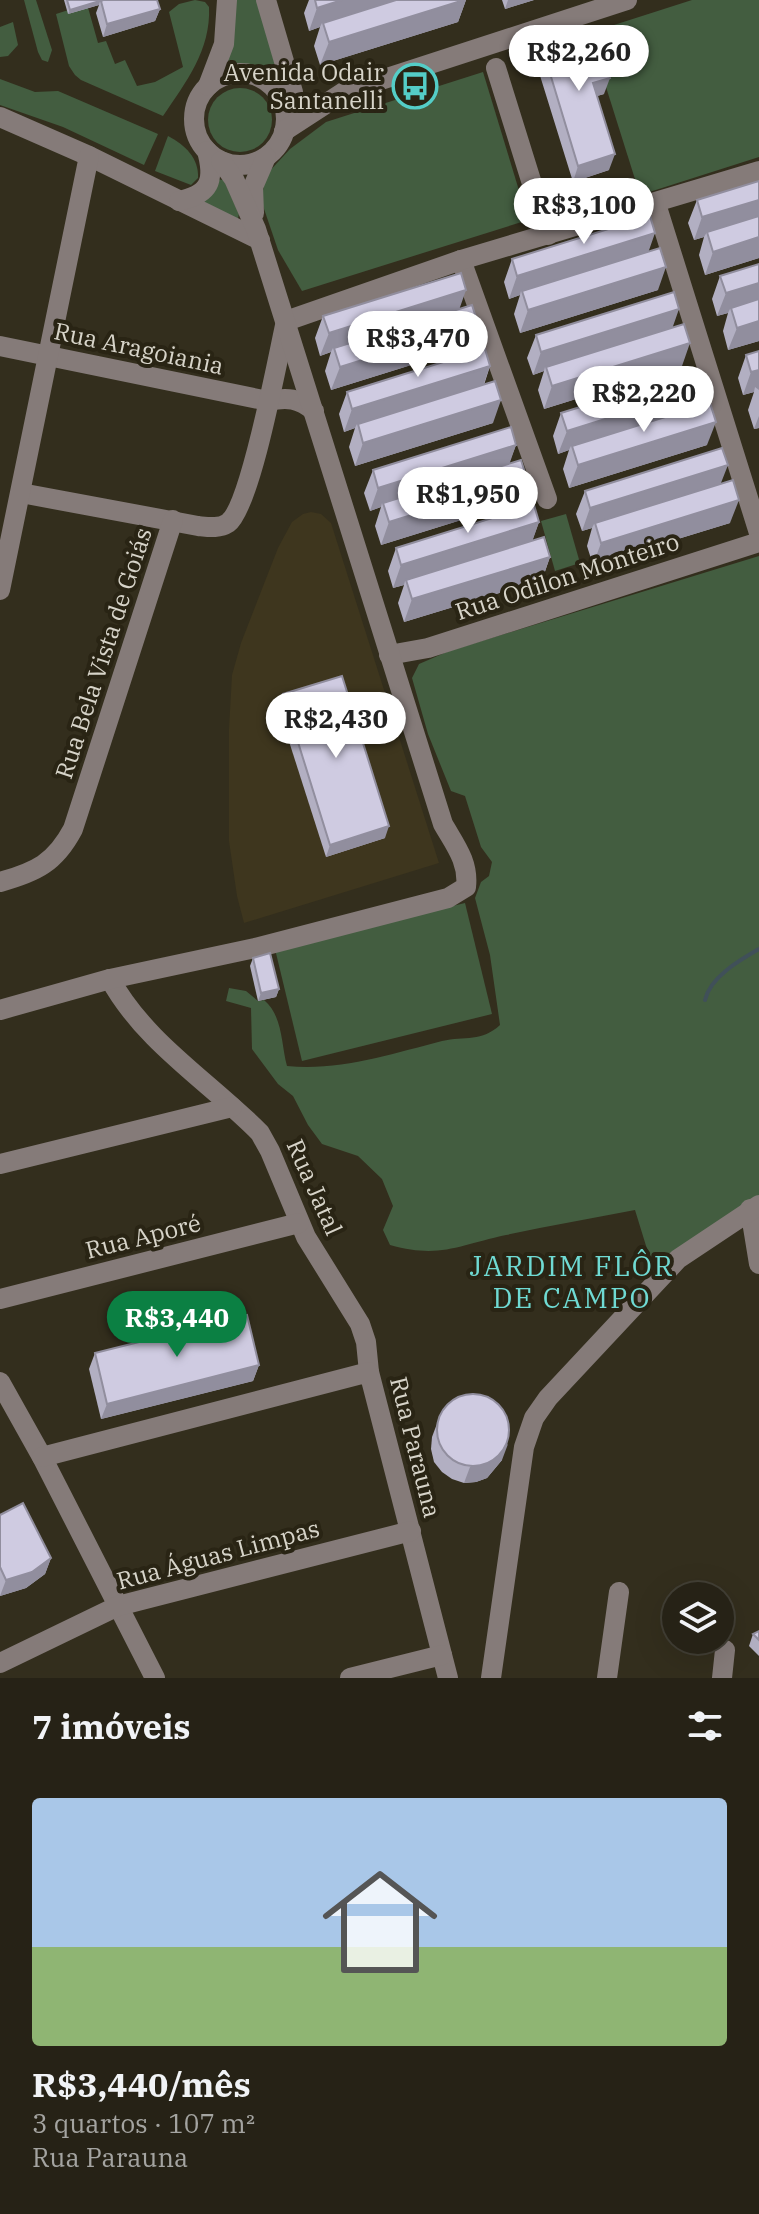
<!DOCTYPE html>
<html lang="pt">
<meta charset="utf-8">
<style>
body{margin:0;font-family:"IBM Plex Serif",serif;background:#2e2a1f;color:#f1f3f6;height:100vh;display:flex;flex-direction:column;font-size:30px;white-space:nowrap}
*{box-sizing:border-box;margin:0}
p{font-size:26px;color:#a4a4a1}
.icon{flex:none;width:44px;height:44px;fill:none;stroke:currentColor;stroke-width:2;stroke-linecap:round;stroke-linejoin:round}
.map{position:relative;height:1678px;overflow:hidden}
.drawer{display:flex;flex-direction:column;background:#262216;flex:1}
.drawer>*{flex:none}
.controls{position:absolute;left:662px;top:1582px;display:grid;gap:16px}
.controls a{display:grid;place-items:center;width:72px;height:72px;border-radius:50%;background:#262216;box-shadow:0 8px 32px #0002,0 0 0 2px #423f35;font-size:40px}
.price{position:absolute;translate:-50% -68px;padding:0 18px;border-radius:28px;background:#fff;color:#222;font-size:26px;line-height:52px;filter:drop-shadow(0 2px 4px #0008)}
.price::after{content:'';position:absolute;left:50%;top:48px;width:24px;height:18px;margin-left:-12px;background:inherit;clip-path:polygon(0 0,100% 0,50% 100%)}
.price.on{background:#0b8043;color:#fff}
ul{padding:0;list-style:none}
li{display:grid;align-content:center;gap:16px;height:424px;padding:0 32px}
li+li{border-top:2px solid #423f35}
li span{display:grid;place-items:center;height:248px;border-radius:8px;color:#555}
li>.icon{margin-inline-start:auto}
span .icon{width:144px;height:144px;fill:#fffc;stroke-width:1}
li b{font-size:34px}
h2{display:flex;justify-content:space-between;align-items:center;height:96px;padding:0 32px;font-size:34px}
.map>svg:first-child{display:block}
.built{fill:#3e361e}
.green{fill:#435d40}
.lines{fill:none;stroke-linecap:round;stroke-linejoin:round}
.stream{stroke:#405059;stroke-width:4}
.minor{stroke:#857b79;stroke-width:20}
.wall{fill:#b2afc2}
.shaded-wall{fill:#918e9e}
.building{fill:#cfcbe1;stroke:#918e9e;stroke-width:2}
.labels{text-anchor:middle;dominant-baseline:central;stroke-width:8;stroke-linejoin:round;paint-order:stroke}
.poi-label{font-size:24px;fill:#d7d4c9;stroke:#292414;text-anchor:end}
.street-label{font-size:24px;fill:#d7d4c9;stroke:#292414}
.quarter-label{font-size:28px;letter-spacing:2px;fill:#6fdad3;stroke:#292414}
</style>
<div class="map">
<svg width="759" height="1678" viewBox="0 0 759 1678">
<rect width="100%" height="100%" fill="#332e1d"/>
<!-- built -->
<path class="built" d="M311 512 321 514 331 523 439 863 244 923 237 896 229 841V729L232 675 241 643 278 548 292 522 303 514Z"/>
<!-- green -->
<g class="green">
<path d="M24 0H36L52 50 48 62 42 60 38 52Z"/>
<path d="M195 0 205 2 209 7C211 50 186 82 163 116L81 80 75 75 69 66 56 14 87 4 98 43 106 41 115 64 125 60 137 86 155 82 183 67 169 12 179 4Z"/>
<path d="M235 0H258L275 65 268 71 253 67H227L224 63Z"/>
<path d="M692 0H759V157L640 195 589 33Z"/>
<path d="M13 22 18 45 8 56 0 57V27Z"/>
<path d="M483 72 528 220 302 291 278 250 261 200 266 175 290 149 326 122Z"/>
<path d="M0 79 35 92 58 91 158 134 144 165 63 127 0 105Z"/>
<circle cx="240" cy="120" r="32"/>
<path d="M168 136C185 145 199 158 198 178L191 185 155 171Z"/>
<path d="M215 179 224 180 239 214 237 223 196 203Z"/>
<path d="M566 514 580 563 555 571 541 521Z"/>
<path d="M759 556V1197L655 1275 635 1210C592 1218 549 1226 506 1235 459 1245 440 1259 390 1245L383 1230 393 1206 382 1179 358 1156 322 1144 308 1125 293 1096 278 1084 252 1049 251 1008 226 1001 229 988 246 991 258 1001 264 1000C283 1016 281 1044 287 1066 341 1071 391 1054 442 1041 465 1036 482 1042 500 1025L490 955 475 898 481 882 489 876 492 862 481 847 465 796 451 791 428 734 412 678 419 664 449 651Z"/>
<path d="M465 903 492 1014 302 1061 275 949Z"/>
</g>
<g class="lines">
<!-- stream -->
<path class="stream" d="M705 1000C710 977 740 960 759 949"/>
<!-- minor -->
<g class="minor">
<path d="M266 0 293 92 286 113"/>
<path d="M496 68 548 235"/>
<circle cx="240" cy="119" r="46"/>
<path d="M208 86 224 44 227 0"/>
<path d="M0 117 89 156 260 240"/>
<path d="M284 131 344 92 627 0"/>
<path d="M179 201C210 194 215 181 207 151"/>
<path d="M656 204 759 533"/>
<path d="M254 213 253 187 266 157"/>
<path d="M461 260 547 499"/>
<path d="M0 346 268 401C287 397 299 398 314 411"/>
<path d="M21 493 198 526C208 527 219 529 228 523 251 506 278 356 286 321L461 260 759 171"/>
<path d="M0 590 89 156"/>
<path d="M389 655 428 648 759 542"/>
<path d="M0 882C36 872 55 863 73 829L173 520"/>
<path d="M110 979C145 1043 210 1082 260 1133L270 1151 306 1237 360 1324 366 1342 369 1372"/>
<path d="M0 1010 110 979 255 948 448 898 466 887C469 862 455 845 443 824L256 229 234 179 221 161"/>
<path d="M0 1164 232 1107"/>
<path d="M750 1209 759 1264"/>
<path d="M0 1299 299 1223"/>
<path d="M0 1382 42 1457 155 1678"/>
<path d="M42 1457 369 1372 448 1678"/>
<path d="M0 1663 118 1606 411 1531"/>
<path d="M350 1678 442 1655"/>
<path d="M491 1678 524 1447 534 1418 548 1398 678 1259 759 1205"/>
<path d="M607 1678 619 1592"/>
<path d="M722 1678 725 1650"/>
</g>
</g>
<!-- wall -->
<g class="wall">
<path d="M64 0H157L160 9 155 21 103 37 96 13 99 5 68 14Z"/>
<path d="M309 0H466L458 22 320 65 314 46 320 27 309 31 304 13Z"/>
<path d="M502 0H534L505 9Z"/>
<path d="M539 37 585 56 604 94 597 96 609 170 573 182 533 53Z"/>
<path d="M759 181V258L705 275 699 255 704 237 694 240 688 223 697 200Z"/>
<path d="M648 252 658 290 520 333 514 314 520 295 509 299 504 282 512 259Z"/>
<path d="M759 264V341L728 350 723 331 728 313 717 316 712 299 720 276Z"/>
<path d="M460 309 478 324 469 347 331 390 325 371 331 352 320 356 315 338 323 316Z"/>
<path d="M672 328 682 366 544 409 538 390 544 371 533 375 527 358 536 335Z"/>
<path d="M759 351V428L754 429 748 410 754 392 743 395 738 378 746 355Z"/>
<path d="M490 366 484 385 493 423 355 466 349 447 355 428 344 432 339 414 347 392Z"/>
<path d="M698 406 707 445 569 488 563 469 569 450 558 454 553 436 561 413Z"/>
<path d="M516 445 509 463 519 502 381 545 375 526 381 507 370 511 364 493 373 470Z"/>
<path d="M721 484 730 523 593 565 587 546 592 528 582 531 576 514 585 491Z"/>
<path d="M539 522 532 541 550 557 542 580 404 622 398 603 404 585 393 588 388 571 396 548Z"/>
<path d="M283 694 385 838 326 857 278 707Z"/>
<path d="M253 958 279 989 276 997 258 1001 250 966Z"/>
<path d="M95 1353 259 1365 253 1381 101 1419 89 1369Z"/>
<path d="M438 1421 502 1460 487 1478 476 1482 464 1483 452 1479 442 1472 434 1462 431 1449 432 1437Z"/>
<path d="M0 1515 51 1558 45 1574 26 1588 0 1596Z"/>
<path d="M759 1631V1656L749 1646 753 1634Z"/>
</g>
<!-- shaded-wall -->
<g class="shaded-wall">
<path d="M342 0H404L322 23 320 27 309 31 317 8Z"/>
<path d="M464 0H466L458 22 320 65 329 42Z"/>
<path d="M508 0H534L505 9Z"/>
<path d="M100 1 99 5 68 14 70 10Z"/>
<path d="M160 9 155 21 103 37 107 24Z"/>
<path d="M610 78 604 94 587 99 593 83Z"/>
<path d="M615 154 609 170 573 182 578 166Z"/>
<path d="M759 200V220L707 232 704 237 694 240 702 217Z"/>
<path d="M655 233 647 256 521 291 520 295 509 299 517 276Z"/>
<path d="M759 237V258L705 275 713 252Z"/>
<path d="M666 267 658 290 520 333 528 310Z"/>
<path d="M759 283V303L730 309 728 313 717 316 726 293Z"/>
<path d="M466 290 458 313 333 348 331 352 320 356 329 333Z"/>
<path d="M679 309 671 332 545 367 544 371 533 375 541 352Z"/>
<path d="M759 321V341L728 350 737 328Z"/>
<path d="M478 324 469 347 331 390 340 367Z"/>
<path d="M690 343 682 366 544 409 552 386Z"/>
<path d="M490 366 482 389 357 424 355 428 344 432 352 409Z"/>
<path d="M759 370V390L755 387 754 392 743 395 751 372Z"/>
<path d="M704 388 696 411 571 446 569 450 558 454 567 431Z"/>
<path d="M501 400 493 423 355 466 363 443Z"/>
<path d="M759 416V428L754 429Z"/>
<path d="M716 422 707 445 569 488 578 465Z"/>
<path d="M516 445 508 468 382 503 381 507 370 511 378 488Z"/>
<path d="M728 465 719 488 594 524 592 528 582 531 590 508Z"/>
<path d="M527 479 519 502 381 545 389 522Z"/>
<path d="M739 500 730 523 593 565 601 543Z"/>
<path d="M539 522 531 545 405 581 404 585 393 588 401 565Z"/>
<path d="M550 557 542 580 404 622 412 599Z"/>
<path d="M389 826 385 838 326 857 330 845Z"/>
<path d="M279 989 276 997 258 1001 261 993Z"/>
<path d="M259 1365 253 1381 101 1419 107 1404Z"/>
<path d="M508 1444 502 1460 487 1478 476 1482 464 1483 470 1467Z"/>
<path d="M51 1558 45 1574 26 1588 0 1596 6 1580Z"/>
</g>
<!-- building -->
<g class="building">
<path d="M67 0H103L70 10Z"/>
<path d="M103 0H157L160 9 107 24 101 1Z"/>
<path d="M315 0H342L317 8Z"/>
<path d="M396 0H464L329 42 323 23Z"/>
<path d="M576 26 585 56 602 51 610 78 593 83 615 154 578 166 539 37Z"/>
<path d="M759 181V200L702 217 697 200Z"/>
<path d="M650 216 655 233 517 276 512 259Z"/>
<path d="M759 216V237L713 252 707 232Z"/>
<path d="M660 248 666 267 528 310 522 291Z"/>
<path d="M759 264V283L726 293 720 276Z"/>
<path d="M461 273 466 290 329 333 323 316Z"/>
<path d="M674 292 679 309 541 352 536 335Z"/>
<path d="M759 299V321L737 328 731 308Z"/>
<path d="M472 305 478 324 340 367 334 348Z"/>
<path d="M684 324 690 343 552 386 546 367Z"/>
<path d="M485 349 490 366 352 409 347 392Z"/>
<path d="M759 351V370L751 372 746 355Z"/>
<path d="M699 370 704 388 567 431 561 413Z"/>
<path d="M495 381 501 400 363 443 358 424Z"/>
<path d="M710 403 716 422 578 465 572 446Z"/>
<path d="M511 427 516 445 378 488 373 470Z"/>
<path d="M722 448 728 465 590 508 585 491Z"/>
<path d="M521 460 527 479 389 522 383 503Z"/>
<path d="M733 480 739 500 601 543 595 523Z"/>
<path d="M534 505 539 522 401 565 396 548Z"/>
<path d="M544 537 550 557 412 599 406 580Z"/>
<path d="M342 676 389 826 330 845 283 694Z"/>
<path d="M270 953 279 989 261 993 253 958Z"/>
<path d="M247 1315 259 1365 107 1404 95 1353Z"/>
<circle cx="473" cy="1430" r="36"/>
<path d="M23 1503 51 1558 32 1572 6 1580 0 1567V1515Z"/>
<path d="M759 1631V1640L753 1634Z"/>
</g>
<!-- icons -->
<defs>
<g id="bus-ring" transform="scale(2.3)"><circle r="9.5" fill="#292414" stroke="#54cdc7" stroke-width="1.5"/><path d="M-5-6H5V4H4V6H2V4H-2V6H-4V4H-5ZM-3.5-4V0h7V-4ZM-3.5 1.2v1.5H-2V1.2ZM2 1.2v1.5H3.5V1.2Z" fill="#54cdc7"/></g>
</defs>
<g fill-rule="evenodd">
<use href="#bus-ring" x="415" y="86"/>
</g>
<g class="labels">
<!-- poi labels -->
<g class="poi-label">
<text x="384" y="72">Avenida Odair<tspan x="384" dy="28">Santanelli</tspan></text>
</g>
<!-- street labels -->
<g class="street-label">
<text transform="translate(139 348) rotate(12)">Rua Aragoiania</text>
<text transform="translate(567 576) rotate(-18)">Rua Odilon Monteiro</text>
<text transform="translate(103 653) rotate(-72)">Rua Bela Vista de Goiás</text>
<text transform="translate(315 1187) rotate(66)">Rua Jatal</text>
<text transform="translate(143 1236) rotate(-14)">Rua Aporé</text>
<text transform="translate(416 1447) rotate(76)">Rua Parauna</text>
<text transform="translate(218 1554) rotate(-15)">Rua Águas Limpas</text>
</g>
<!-- quarter labels -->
<g class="quarter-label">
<text x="572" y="1265">JARDIM FLÔR<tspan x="572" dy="32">DE CAMPO</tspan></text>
</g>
</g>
</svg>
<div class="controls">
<a><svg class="icon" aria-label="layers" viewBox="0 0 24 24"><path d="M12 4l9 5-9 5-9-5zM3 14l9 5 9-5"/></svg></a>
</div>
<b class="price" style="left:579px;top:93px">R$2,260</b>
<b class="price" style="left:584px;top:246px">R$3,100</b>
<b class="price" style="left:418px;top:379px">R$3,470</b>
<b class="price" style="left:644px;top:434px">R$2,220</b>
<b class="price" style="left:468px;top:535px">R$1,950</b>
<b class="price" style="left:336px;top:760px">R$2,430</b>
<b class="price on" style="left:177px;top:1359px">R$3,440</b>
</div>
<section class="drawer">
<h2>7 imóveis<svg class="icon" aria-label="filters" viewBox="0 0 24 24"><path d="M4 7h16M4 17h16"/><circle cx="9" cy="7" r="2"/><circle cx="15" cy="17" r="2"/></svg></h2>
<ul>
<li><span style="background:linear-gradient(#a9c7e8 60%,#8fb573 0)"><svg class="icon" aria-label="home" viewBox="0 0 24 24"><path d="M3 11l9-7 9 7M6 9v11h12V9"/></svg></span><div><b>R$3,440/mês</b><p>3 quartos · 107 m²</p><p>Rua Parauna</p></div></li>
</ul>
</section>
